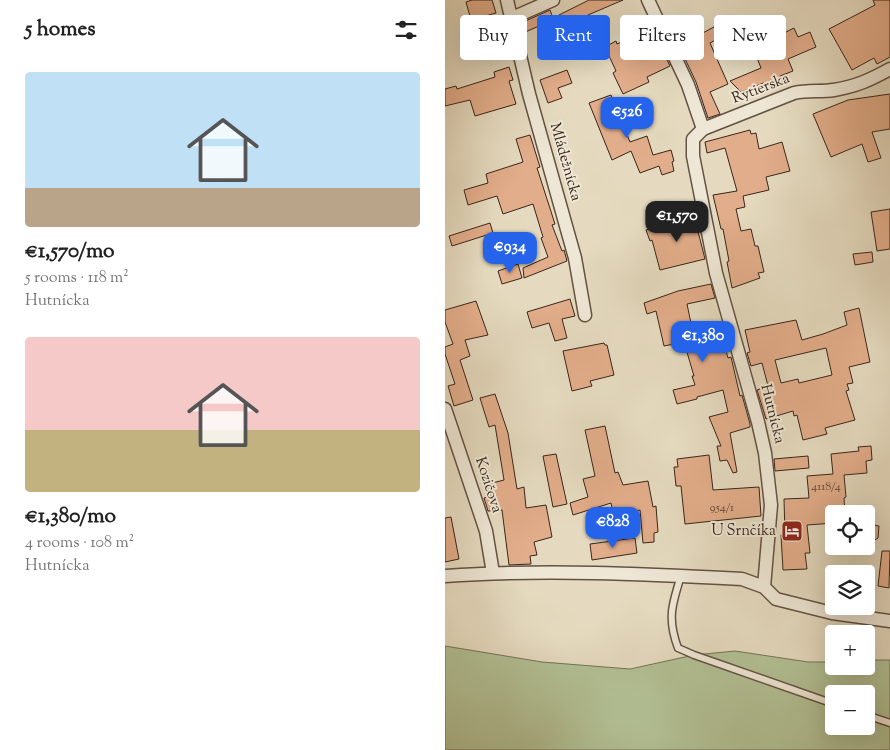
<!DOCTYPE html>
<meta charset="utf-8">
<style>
body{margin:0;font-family:"Sorts Mill Goudy",serif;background:#f6f6f6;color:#222;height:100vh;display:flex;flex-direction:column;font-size:19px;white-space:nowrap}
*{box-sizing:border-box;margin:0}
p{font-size:16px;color:#767676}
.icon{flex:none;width:28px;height:28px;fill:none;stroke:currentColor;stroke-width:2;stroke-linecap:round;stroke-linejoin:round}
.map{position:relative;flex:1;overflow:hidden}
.drawer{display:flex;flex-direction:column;background:#fff;width:445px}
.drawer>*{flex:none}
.guide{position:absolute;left:15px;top:15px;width:355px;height:45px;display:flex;gap:10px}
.buttons{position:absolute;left:380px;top:505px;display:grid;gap:10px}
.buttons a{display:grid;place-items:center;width:50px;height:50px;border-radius:5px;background:#fff;box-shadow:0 5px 20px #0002;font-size:25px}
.price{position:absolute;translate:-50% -42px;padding:0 11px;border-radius:10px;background:#2563eb;color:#fff;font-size:16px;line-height:32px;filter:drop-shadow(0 1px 2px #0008)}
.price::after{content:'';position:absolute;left:50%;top:30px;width:15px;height:11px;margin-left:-8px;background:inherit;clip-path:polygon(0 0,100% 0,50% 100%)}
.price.current{background:#222;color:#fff}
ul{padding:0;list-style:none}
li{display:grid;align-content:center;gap:10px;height:265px;padding:0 25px}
li span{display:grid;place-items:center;height:155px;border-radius:5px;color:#555}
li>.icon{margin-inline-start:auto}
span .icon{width:90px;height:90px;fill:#fffc;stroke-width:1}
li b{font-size:21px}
h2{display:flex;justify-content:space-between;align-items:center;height:60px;padding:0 25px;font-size:21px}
.pill{padding:0 18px;border-radius:5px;background:#fff;box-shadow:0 5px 20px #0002;font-size:18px;line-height:45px}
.pill.current{background:#2563eb;color:#fff}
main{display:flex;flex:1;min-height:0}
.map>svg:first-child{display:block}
.green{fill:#b2c094;stroke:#767258;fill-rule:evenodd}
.building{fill:#e2ad8a;stroke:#39251b;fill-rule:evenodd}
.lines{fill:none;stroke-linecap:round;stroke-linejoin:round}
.lane-casing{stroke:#645244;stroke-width:9}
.street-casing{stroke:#645244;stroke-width:15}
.lane{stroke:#eee7d5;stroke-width:6}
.street{stroke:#eee7d5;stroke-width:12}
.labels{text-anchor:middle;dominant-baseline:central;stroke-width:4;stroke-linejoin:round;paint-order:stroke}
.number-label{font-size:12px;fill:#634737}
.street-label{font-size:15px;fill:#39251b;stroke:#eee7d5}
.poi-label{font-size:15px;fill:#39251b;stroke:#eee7d5;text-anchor:end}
</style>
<main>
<section class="drawer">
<h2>5 homes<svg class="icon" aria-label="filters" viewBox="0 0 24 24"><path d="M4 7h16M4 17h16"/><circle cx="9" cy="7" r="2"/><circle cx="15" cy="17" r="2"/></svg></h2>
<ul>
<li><span style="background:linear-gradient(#bfe0f5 75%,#b9a48a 0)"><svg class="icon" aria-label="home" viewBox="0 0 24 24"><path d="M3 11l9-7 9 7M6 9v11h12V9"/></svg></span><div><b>€1,570/mo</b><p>5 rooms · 118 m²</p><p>Hutnícka</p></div></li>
<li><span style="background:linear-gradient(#f6c9c9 60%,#c2b280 0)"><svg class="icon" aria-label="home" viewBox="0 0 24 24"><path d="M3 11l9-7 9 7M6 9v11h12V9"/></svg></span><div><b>€1,380/mo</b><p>4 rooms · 108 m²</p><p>Hutnícka</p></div></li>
</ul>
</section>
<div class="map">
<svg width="445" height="750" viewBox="0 0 445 750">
<rect width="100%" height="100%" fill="#e5dabf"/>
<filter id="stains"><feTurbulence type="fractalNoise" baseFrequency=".004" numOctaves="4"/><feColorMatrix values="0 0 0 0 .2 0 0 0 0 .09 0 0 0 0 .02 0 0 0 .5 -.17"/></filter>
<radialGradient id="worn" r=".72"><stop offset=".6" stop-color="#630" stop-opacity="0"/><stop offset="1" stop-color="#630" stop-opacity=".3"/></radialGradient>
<!-- green -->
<path class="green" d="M0 646 97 662 185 669 249 655 290 651 363 662H389V666H421V660H445V750H0ZM389 694H421V726H389Z"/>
<!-- building -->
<g class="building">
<path d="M27 0H47L51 13 26 20 21 2Z"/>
<path d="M144 0H178L122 24 126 33 118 36 120 43 110 47 101 23 78 33 76 23 105 10 108 18Z"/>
<path d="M428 0H445V57L432 64 429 58 407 70 384 29 430 5Z"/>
<path d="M278 22 283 33 265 43 283 84 265 92 275 114 263 118 251 82 234 46Z"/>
<path d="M349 28 353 37 365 32 371 47 343 59 348 71 335 76 338 83 324 89 321 82 296 92 285 81 316 68 307 45 320 40 321 42Z"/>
<path d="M197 33 206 54 213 50 216 56 219 54 225 66 202 77 204 82 178 94 168 73 171 71 160 47 171 41 172 44Z"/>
<path d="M64 67 68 80 64 81 71 104 30 116 25 100 0 106V89L11 86 12 89 50 77 49 72Z"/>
<path d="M122 70 127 83 113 88 117 98 103 103 95 80Z"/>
<path d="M445 94V129L427 132 436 158 423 162 417 144 386 157 368 114 403 100Z"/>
<path d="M166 95 185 142 202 136 208 155 226 150 229 161 227 162 229 171 217 175 214 166 195 173 186 151 167 160 144 103Z"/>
<path d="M305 130 306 134 311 133 314 149 337 142 345 171 321 177 324 190 298 196 300 207 291 209 296 231 306 229 310 246H313L319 272 313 273 315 278 287 288 282 262 284 261 278 229H276L268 195 292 191 280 148 262 153 260 142Z"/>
<path d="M85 135 95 167 92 168 110 224 107 225 117 251 119 250 122 261 79 278 78 268 103 257 96 238 98 237 88 204 58 214 52 196 23 205 19 190 43 183 41 174 78 162 71 139Z"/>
<path d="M445 209V249L432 251 426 212Z"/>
<path d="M249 216 260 259 215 270 207 240 205 241 201 230Z"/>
<path d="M45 223 48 233 7 246 4 236Z"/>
<path d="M427 252 428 262 410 265 408 254Z"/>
<path d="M73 264 77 278 57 284 53 271Z"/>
<path d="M266 284 270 298 242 304 248 333 274 326 283 358 286 357 295 396 297 395 305 424V427L285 433 292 472 288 473 282 460 275 461 272 446H276L264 417 283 412 278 390 252 397V399L232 404 228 390 250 385 247 376H249L239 342 219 346 211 311 202 314 199 303 233 291Z"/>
<path d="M125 299 130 316 117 319 122 338 110 341 104 323 87 328 82 312Z"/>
<path d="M31 301 43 335 20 340 25 356 15 360 28 400 9 406 3 386 10 384 0 354V347L8 344 0 322V310Z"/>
<path d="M414 308 425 362 404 367 408 383 402 384 404 390 401 391 410 420 380 428 382 434 358 440 352 415 349 416 348 411 321 419 312 390 323 386 317 363 306 366 302 353 305 352 300 330 351 320 357 340 378 334 402 325 399 312ZM381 348 387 375 354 383 353 379 336 383 330 360Z"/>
<path d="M159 343 160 345H162L169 375 145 381 147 386 127 391 118 351Z"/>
<path d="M50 394 63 433 72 489 79 487 81 508 101 505 107 537 89 542 92 555 85 556 86 564 64 565 57 510 43 511 39 498 46 496 43 484 59 480 50 425 44 427 35 398Z"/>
<path d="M160 426 170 473 173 472 178 485 203 481 208 507 211 506 213 532 209 533V542L198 543 195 510 169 518 166 503 128 515 125 503 143 497 138 479 150 476 140 430Z"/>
<path d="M426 446 427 460 421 461 422 473 399 475 401 497 399 498 400 514H389V523L362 525 365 553H360L362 569 338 570 336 535H340L339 499 364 498 362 476 388 474 386 454 414 451 413 447Z"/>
<path d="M111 454 122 504 108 507 98 456Z"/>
<path d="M264 455 268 490 314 487 316 516 240 524 236 486H231L229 467H233L232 459Z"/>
<path d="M363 456 364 468 330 471 329 459Z"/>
<path d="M6 517 14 559 0 562V518Z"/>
<path d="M421 524 434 526 433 538 421 545Z"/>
<path d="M190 538 192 553 147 560 145 544Z"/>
<path d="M437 551H445L444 588 433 586Z"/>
</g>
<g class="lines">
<!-- lane casing -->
<g class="lane-casing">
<g id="lane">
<path d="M236 576C227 604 222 619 233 648L249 655 389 704"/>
<path d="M421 715 445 723"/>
</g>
</g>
<!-- street casing -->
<g class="street-casing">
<g id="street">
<path d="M62 0 84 94 130 258 140 315"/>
<path d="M203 0 243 85 258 129"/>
<path d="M65 19 108 0"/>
<path d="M0 409 41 531 48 573"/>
<path d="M0 576C99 569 199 574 297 579L319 587 331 599 387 613 445 621"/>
<path d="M319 587 326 505 320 453 313 422 271 273 248 156V139L258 129 349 93C363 90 376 92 389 90 412 86 425 80 445 69"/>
</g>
</g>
<!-- lane -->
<use href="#lane" class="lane"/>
<!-- street -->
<use href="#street" class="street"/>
</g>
<!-- icons -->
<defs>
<g id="hotel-square" transform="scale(1.125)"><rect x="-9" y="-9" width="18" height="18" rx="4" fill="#8f2418" stroke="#eee7d5"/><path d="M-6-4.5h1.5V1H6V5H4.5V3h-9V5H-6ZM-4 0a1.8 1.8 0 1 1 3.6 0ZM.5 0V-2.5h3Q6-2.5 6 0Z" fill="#fff"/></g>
</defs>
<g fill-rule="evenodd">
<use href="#hotel-square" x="347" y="531"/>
</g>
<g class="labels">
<!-- number labels -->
<g class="number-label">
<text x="381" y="487">4118/4</text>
<text x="277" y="508">954/1</text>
</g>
<!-- street labels -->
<g class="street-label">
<text transform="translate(316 89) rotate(-21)">Rytierska</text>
<text transform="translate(120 162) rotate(74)">Mládežnícka</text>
<text transform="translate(327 414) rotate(76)">Hutnícka</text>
<text transform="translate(43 485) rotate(72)">Kozičova</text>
</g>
<!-- poi labels -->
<g class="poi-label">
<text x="331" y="531">U Srnčíka</text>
</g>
</g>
<rect width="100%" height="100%" filter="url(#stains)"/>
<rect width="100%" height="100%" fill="url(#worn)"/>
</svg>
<div class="buttons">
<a><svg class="icon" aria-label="locate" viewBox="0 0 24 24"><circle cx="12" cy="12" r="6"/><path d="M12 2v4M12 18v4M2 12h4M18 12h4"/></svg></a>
<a><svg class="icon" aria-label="layers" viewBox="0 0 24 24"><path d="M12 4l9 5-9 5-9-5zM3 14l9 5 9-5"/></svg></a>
<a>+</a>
<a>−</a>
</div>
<b class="price" style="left:182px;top:139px">€526</b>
<b class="price current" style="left:232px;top:243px">€1,570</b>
<b class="price" style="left:65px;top:274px">€934</b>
<b class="price" style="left:258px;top:363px">€1,380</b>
<b class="price" style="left:168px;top:549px">€828</b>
<div class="guide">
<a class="pill">Buy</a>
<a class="pill current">Rent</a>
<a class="pill">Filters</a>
<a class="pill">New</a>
</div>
</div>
</main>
